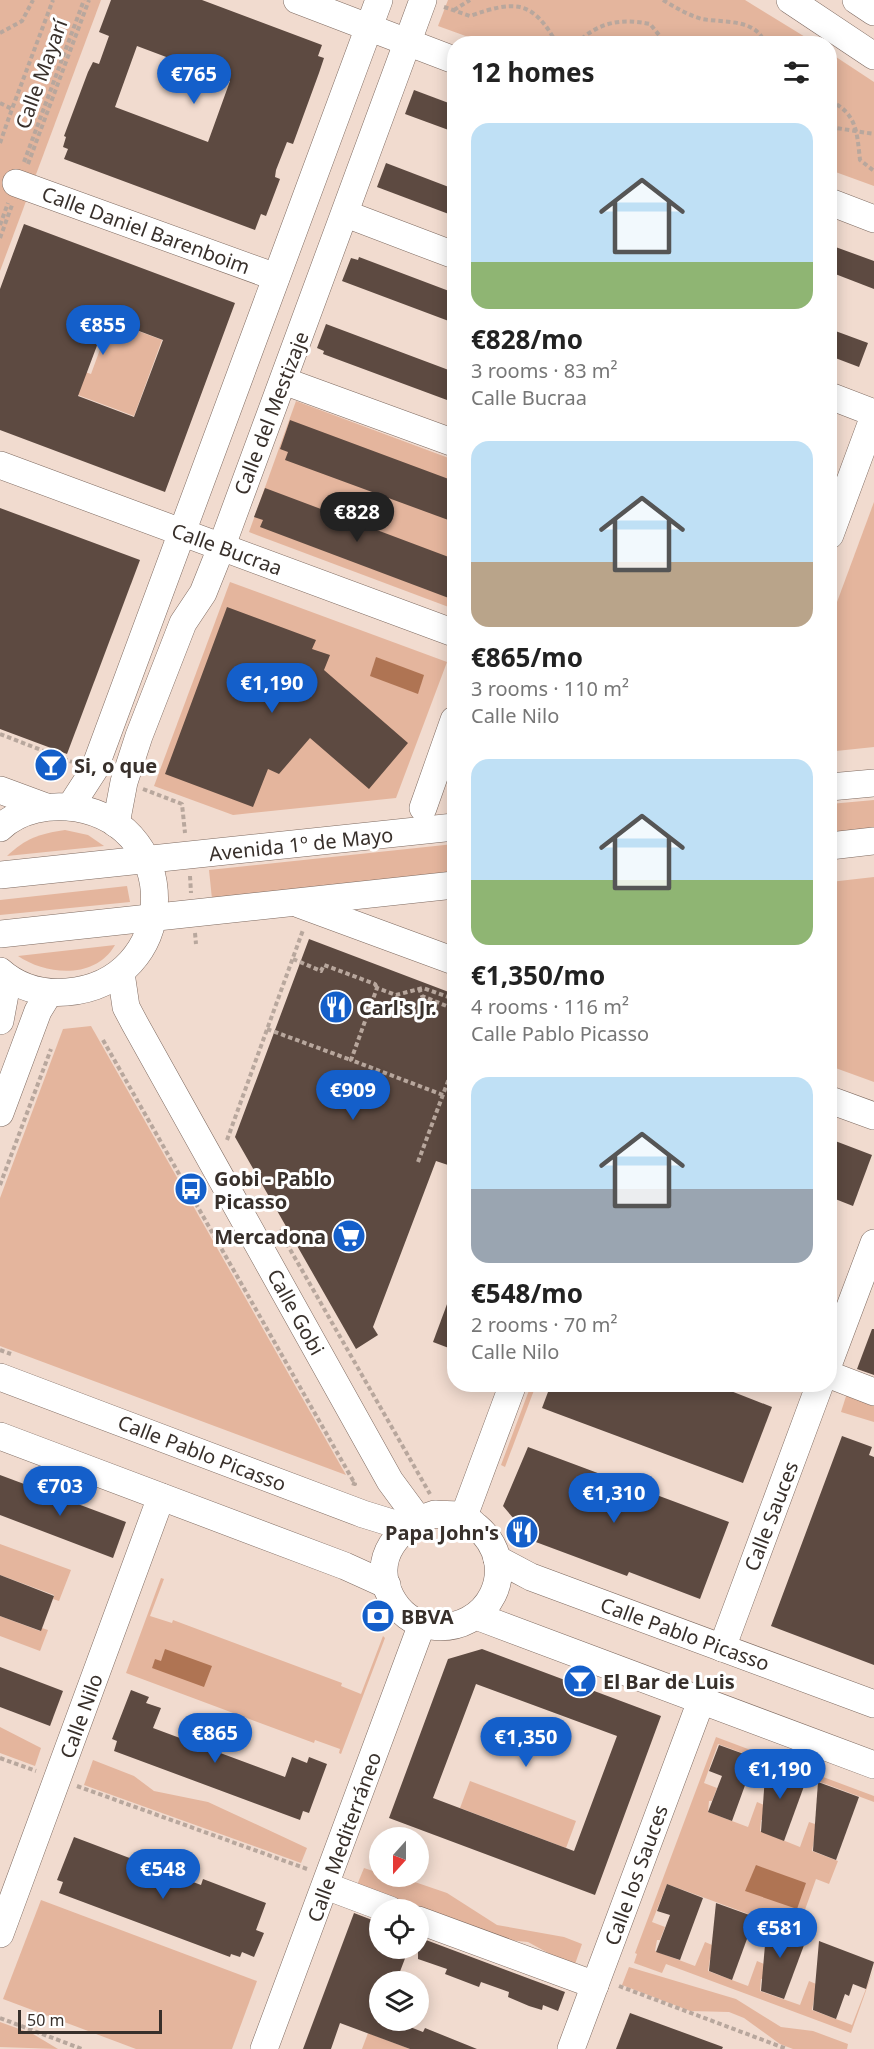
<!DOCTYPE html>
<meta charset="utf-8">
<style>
body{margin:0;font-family:"Noto Sans",sans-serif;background:#f6f6f6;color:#222;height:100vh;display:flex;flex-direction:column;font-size:22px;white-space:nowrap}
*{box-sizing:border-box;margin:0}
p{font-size:20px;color:#767676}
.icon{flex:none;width:33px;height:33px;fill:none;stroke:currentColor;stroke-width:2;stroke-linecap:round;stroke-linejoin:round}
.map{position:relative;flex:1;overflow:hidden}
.side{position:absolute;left:447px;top:36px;width:390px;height:1356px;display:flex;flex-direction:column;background:#fff;border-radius:24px;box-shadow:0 3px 15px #0003}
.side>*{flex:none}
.needle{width:39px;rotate:201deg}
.fabs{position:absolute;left:369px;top:1827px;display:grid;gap:12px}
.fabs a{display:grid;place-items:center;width:60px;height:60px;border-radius:50%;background:#fff;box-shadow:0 3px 15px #0003;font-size:30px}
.scale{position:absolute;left:18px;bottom:15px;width:144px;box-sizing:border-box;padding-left:6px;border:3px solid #38302b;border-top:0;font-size:16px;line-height:21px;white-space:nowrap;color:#38302b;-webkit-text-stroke:4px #fff;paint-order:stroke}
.price{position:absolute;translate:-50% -51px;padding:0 14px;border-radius:21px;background:#145fca;color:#fff;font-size:20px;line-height:39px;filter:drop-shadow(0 2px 3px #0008)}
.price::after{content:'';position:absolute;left:50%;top:36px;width:18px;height:14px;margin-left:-9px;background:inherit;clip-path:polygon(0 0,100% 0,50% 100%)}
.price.on{background:#222;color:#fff}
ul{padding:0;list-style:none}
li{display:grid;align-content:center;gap:12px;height:318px;padding:0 24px}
li span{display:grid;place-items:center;height:186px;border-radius:18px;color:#555}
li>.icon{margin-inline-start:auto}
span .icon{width:108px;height:108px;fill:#fffc;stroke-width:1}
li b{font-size:26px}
h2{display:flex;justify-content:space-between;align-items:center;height:72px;padding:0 24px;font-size:26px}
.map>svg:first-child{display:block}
.green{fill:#e4b59d}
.water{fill:#af7453}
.building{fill:#5d4a41;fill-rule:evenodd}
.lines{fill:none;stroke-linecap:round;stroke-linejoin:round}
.minor-casing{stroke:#7e6a60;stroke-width:28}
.path{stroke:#b8a79d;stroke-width:4;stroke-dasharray:4.5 3;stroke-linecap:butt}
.minor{stroke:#fff;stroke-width:27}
.labels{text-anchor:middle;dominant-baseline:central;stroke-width:6;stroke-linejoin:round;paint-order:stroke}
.street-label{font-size:20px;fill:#38302b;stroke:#fff}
.poi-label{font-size:20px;font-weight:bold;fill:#38302b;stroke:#fff;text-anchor:start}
</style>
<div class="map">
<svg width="874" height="2049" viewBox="0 0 874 2049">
<rect width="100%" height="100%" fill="#f1dbcf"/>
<!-- green -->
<g class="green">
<path d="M0 0H101L0 271Z"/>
<path d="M448 0H745L815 43H485L438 26Z"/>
<path d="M830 53 874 82V186L830 170Z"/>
<path d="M90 313 162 340 134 416 62 389 71 367 91 374 102 344 82 336Z"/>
<path d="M296 401 454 460V609L249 532Z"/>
<path d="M874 502V747L836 751 830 749V621Z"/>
<path d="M230 582 447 662 396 798 233 815 154 786Z"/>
<path d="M874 800V828L830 833V804Z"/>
<path d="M65 830 88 835 104 846 7 856C26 838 39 834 65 830Z"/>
<path d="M454 844V874L212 899 209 870Z"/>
<path d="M874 877V1082L830 1066V882Z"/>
<path d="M127 886 130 902 0 915V900Z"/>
<path d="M115 945C95 980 46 975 18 956Z"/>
<path d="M91 1026 346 1475 0 1346V1198L63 1029Z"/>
<path d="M531 1385H536L505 1467 501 1465Z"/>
<path d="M848 1390 874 1399V1422L841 1412Z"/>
<path d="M0 1544 71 1570 59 1601 53 1599 54 1595 0 1575Z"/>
<path d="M161 1578 164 1579 150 1616 172 1623 173 1620 342 1683 341 1686 361 1694 383 1636 385 1638 341 1754 339 1753 340 1749 315 1740 314 1743 126 1673Z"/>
<path d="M0 1616 40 1631 42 1628 48 1630 40 1651 0 1636Z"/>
<path d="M0 1727 41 1748 35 1766 0 1753Z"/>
<path d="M716 1737 874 1796V1802L718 1744 704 1783 717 1788 712 1801H709L708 1812 748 1827 757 1802 769 1807 764 1820H761L760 1831 800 1847 809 1822 821 1826 816 1839 814 1840 812 1851 838 1861 829 1884 816 1879 797 1932 667 1884 652 1922 665 1927 660 1940H657L655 1951 695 1966 705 1942 717 1947 712 1960 710 1959 708 1971 748 1986 757 1961 769 1966 764 1979H761L760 1991 800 2005 809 1981 821 1986 814 1999 812 2010 852 2025 874 1968 851 2033 666 1964 662 1973 634 1963 637 1954 635 1953Z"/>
<path d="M93 1760 134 1776 154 1791 208 1802 307 1848 301 1863 84 1785Z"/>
<path d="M470 1781 576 1821 566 1848 460 1808Z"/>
<path d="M364 1868 379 1873 380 1876 403 1878 447 1893 497 1925 564 1937 582 1944 574 1967 528 1942 497 1939 455 1919 432 1914 357 1885Z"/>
<path d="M41 1900 257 1981 232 2049H136L3 1999Z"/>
<path d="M629 1967 736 1999 781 2027 813 2031 848 2044 847 2049H793L780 2044 744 2018 729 2012 690 2011 622 1985Z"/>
<path d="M0 2022 33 2034 58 2049 0 2047Z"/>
<path d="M368 2033 410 2049H362Z"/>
</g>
<!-- water -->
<g class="water">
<path d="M376 657 424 675 418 694 370 676Z"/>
<path d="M165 1649 212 1666 204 1687 152 1668 155 1659 161 1661Z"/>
<path d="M756 1865 806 1883 797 1909 745 1891Z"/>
</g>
<!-- building -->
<g class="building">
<path d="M111 0H202L322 45 318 56 324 58 319 73 293 144 287 142 276 170 275 177 280 179 266 216 261 214 255 230 64 159 68 149 63 147 66 137 64 136 88 72 93 62 99 64 109 36 99 32ZM137 46 230 81 208 142 115 107Z"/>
<path d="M414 90 454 105V132L405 114Z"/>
<path d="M386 163 454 189V216L377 187Z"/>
<path d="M24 224 235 303 165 492 0 430V289ZM107 319 163 340 134 417 78 396Z"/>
<path d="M830 245 874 261V289L830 272Z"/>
<path d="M359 257 449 291 448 293 454 296V323L342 281 351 258 358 260Z"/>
<path d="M326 324 454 372V400L448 397 447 400 323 354 324 351 317 348Z"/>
<path d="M830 329 868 343 859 367 830 356Z"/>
<path d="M290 420 454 481V511L451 521 285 460 288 452 280 449Z"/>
<path d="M265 488 454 559V600L260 527 263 520 254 517Z"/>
<path d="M0 508 140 560 67 754 0 729Z"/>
<path d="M227 607 316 640 312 649 330 655 324 670 408 743 369 789 310 738 279 774 268 769 253 807 165 774Z"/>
<path d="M309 939 454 994V1167L436 1161 373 1327 378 1335 356 1349 235 1137Z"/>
<path d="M830 1139 872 1155 853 1206 830 1197Z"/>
<path d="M453 1288 454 1289V1350L433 1342Z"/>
<path d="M872 1329H874V1375L857 1369Z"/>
<path d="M551 1384H713L772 1407 743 1483 542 1408Z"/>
<path d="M842 1436 872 1447 869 1455 874 1457V1665L771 1626Z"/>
<path d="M528 1447 729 1522 700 1599 629 1572 627 1576 525 1538 520 1526 503 1506Z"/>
<path d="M0 1475 126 1522 113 1558 0 1515Z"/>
<path d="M0 1575 54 1596 41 1631 0 1616Z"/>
<path d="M482 1649 661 1716 595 1895 389 1818 448 1659ZM476 1684 617 1736 574 1851 433 1798Z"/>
<path d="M0 1667 63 1691 50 1726 0 1707Z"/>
<path d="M131 1690 149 1697 146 1703 161 1708 153 1728 285 1777 292 1757 307 1763 309 1757 327 1764 309 1813 303 1811 300 1820 114 1751 117 1741 112 1739Z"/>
<path d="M719 1745 755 1758 732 1821 708 1812 722 1776 709 1771Z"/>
<path d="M766 1762 807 1778 784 1841 761 1832Z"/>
<path d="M818 1782 859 1797 836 1860 813 1851Z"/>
<path d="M74 1837 201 1885 203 1879 266 1903 256 1930 264 1933 254 1957 242 1952 240 1957 231 1954 230 1957 59 1893 63 1882 57 1880Z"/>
<path d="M667 1884 703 1898 680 1960 656 1952 670 1915 657 1911Z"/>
<path d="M716 1903 755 1917 732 1980 709 1971Z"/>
<path d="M354 1913 380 1923V1948H409L396 1982H380V2020H392L423 2032 425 2028 477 2049H410L340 2023 331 2049H303Z"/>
<path d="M767 1922 807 1937 784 1999 761 1991Z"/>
<path d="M418 1937 565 1992 558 2011 543 2005 542 2010 529 2006 508 1997 509 1992 481 1982 479 1987 445 1974 447 1969 418 1959Z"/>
<path d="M819 1941 874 1962 866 1989 853 1984 849 1996 845 1994 836 2019 813 2010Z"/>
<path d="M630 2013 723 2047 722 2049H616Z"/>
</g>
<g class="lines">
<!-- minor casing -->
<g class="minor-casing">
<g id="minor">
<path d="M297 0 454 60"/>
<path d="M790 0 874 56"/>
<path d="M856 0 874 12"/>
<path d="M16 183 276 277"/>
<path d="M830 202 874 219"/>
<path d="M346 214 454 255"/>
<path d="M284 381 454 443"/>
<path d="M830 396 874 413"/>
<path d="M0 465 454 633"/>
<path d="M830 535 874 416"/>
<path d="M830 787 874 783"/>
<path d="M0 790 46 807"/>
<path d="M70 807 94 770 379 0"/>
<path d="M423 808 454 720"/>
<path d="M116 824 124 782 139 736 183 623 203 593 221 548 423 0"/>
<path d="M0 828C20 809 50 804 76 808 186 827 178 983 67 992 42 994 19 988 0 971"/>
<path d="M830 846 874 841"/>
<path d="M0 875 454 827"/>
<path d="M299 904 454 961"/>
<path d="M0 934 454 885"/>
<path d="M121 973 126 1007 135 1024 390 1481 418 1519"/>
<path d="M0 1021 8 978"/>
<path d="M830 1100 874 1116"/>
<path d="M0 1113 38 1011 49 993"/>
<path d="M830 1360 874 1243"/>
<path d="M830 1375 874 1392"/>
<path d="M0 1377 363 1514 405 1527"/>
<path d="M0 1436 345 1566 387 1585"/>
<path d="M435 1514C444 1515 455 1514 463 1516 468 1518 473 1524 477 1527 523 1566 489 1635 430 1626 413 1623 399 1612 391 1597 370 1558 399 1525 435 1514Z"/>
<path d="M464 1516 513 1384"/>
<path d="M497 1559 531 1577 874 1704"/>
<path d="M476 1616 874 1765"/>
<path d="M722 1648 820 1384"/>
<path d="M326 1886 390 1910"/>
<path d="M418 1920 595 1985"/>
<path d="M0 1934 161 1497"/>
<path d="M264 2049 422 1624"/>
<path d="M571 2049 701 1701"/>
</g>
</g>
<!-- path -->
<g class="path">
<path d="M663 0C676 8 688 15 702 19 723 23 757 18 765 44"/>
<path d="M444 7 470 16C515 0 533 0 557 44"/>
<path d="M454 10 470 0"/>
<path d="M0 33 22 21 33 0"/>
<path d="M576 44C598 22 621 18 650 24L659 35V44"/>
<path d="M830 101C857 113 857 133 860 160L874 171"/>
<path d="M0 103 12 109 53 0"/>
<path d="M830 127 874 134"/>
<path d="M0 143 12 109"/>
<path d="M24 162 84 0"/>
<path d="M28 164 89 0"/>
<path d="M0 225 8 203"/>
<path d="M0 238 12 205"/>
<path d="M0 734 72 762"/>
<path d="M143 789 182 804 185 833"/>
<path d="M190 876 191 893"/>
<path d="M195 933 196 944"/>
<path d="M293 959 321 971 324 965 375 984 377 988"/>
<path d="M419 988 422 996 454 1009"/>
<path d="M267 1029 351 1060"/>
<path d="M103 1040 355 1484 352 1483"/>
<path d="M443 1095 351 1060 377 988 396 995 423 988 454 999"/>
<path d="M227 1140 303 930"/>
<path d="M418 1162 454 1065"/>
<path d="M0 1185 51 1049"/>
<path d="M279 1230 430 1494"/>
<path d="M0 1350 11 1354"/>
<path d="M0 1758 36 1771"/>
<path d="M77 1786 307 1869"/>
<path d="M619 1986 787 2049"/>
<path d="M0 2018 82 2049"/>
</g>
<!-- minor -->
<use href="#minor" class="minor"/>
</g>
<!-- icons -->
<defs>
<g id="bar-disc" transform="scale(1.725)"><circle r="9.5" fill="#145fca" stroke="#fff"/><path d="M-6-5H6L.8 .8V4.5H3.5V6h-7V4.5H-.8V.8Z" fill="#fff"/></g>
<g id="restaurant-disc" transform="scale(1.725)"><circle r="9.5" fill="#145fca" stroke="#fff"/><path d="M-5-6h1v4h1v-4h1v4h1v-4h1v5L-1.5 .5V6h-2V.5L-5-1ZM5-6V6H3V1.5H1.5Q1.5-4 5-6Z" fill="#fff"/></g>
<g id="bus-disc" transform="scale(1.725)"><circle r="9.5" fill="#145fca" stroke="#fff"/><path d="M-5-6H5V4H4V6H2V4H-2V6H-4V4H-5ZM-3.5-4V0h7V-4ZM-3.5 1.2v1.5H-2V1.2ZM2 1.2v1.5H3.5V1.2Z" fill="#fff"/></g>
<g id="supermarket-disc" transform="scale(1.725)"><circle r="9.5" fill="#145fca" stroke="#fff"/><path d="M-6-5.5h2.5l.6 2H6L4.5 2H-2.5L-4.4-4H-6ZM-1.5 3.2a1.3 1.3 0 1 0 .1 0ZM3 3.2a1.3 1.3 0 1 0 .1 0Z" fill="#fff"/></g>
<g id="bank-disc" transform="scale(1.725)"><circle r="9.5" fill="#145fca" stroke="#fff"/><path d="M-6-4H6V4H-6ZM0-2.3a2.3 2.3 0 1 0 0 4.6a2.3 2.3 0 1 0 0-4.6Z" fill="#fff"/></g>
</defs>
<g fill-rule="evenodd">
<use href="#bar-disc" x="51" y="765"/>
<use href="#restaurant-disc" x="336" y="1007"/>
<use href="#bus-disc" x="191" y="1189"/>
<use href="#supermarket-disc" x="349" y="1236"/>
<use href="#restaurant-disc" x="522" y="1532"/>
<use href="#bank-disc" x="378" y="1616"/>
<use href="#bar-disc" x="580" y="1681"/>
</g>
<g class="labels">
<!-- street labels -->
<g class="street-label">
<text transform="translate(41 74) rotate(-70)">Calle Mayarí</text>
<text transform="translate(146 230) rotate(20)">Calle Daniel Barenboim</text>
<text transform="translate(271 413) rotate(-69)">Calle del Mestizaje</text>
<text transform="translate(227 549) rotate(20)">Calle Bucraa</text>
<text transform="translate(301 844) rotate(-6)">Avenida 1º de Mayo</text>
<text transform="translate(296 1312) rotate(61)">Calle Gobi</text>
<text transform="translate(202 1453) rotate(21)">Calle Pablo Picasso</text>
<text transform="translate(771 1516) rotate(-69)">Calle Sauces</text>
<text transform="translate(685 1634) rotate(20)">Calle Pablo Picasso</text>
<text transform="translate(81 1716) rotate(-70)">Calle Nilo</text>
<text transform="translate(344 1837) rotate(-70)">Calle Mediterráneo</text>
<text transform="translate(636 1875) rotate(-70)">Calle los Sauces</text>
</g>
<!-- poi labels -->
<g class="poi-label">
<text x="74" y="765">Si, o que</text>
<text x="359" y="1007">Carl's Jr.</text>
<text x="214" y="1178">Gobi - Pablo<tspan x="214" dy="23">Picasso</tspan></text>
<text x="326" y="1236" text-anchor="end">Mercadona</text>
<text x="499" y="1532" text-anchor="end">Papa John's</text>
<text x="401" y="1616">BBVA</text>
<text x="603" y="1681">El Bar de Luis</text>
</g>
</g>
</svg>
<div class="fabs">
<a><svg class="needle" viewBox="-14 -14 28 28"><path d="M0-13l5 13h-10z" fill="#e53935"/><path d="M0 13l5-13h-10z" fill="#767676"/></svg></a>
<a><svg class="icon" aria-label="locate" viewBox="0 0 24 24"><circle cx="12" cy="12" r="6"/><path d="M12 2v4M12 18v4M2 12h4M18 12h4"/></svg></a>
<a><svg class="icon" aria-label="layers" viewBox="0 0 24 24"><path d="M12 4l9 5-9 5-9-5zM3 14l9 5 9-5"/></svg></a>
</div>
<div class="scale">50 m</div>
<b class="price" style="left:194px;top:105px">€765</b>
<b class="price" style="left:103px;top:356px">€855</b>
<b class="price on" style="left:357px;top:543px">€828</b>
<b class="price" style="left:272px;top:714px">€1,190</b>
<b class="price" style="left:353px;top:1121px">€909</b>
<b class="price" style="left:60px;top:1517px">€703</b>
<b class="price" style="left:614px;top:1524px">€1,310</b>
<b class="price" style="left:215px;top:1764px">€865</b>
<b class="price" style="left:526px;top:1768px">€1,350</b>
<b class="price" style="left:780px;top:1800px">€1,190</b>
<b class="price" style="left:163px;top:1900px">€548</b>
<b class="price" style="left:780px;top:1959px">€581</b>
<section class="side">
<h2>12 homes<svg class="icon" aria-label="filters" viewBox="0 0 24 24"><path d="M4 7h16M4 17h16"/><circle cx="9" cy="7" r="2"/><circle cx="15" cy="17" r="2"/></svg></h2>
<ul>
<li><span style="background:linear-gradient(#bfe0f5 75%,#8fb573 0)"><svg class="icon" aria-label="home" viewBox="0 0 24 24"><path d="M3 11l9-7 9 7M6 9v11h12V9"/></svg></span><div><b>€828/mo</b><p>3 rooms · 83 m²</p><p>Calle Bucraa</p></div></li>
<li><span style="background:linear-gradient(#bfe0f5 65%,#b9a48a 0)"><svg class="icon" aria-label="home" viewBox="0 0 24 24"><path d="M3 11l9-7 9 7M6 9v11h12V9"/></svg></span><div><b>€865/mo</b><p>3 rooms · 110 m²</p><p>Calle Nilo</p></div></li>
<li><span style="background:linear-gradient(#bfe0f5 65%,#8fb573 0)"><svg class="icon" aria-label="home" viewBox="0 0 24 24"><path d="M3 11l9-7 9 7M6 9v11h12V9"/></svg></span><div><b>€1,350/mo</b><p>4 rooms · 116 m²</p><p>Calle Pablo Picasso</p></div></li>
<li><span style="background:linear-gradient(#bfe0f5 60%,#9aa5b1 0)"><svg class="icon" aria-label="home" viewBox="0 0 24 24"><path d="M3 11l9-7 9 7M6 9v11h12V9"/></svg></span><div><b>€548/mo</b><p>2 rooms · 70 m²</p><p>Calle Nilo</p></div></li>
</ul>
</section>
</div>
